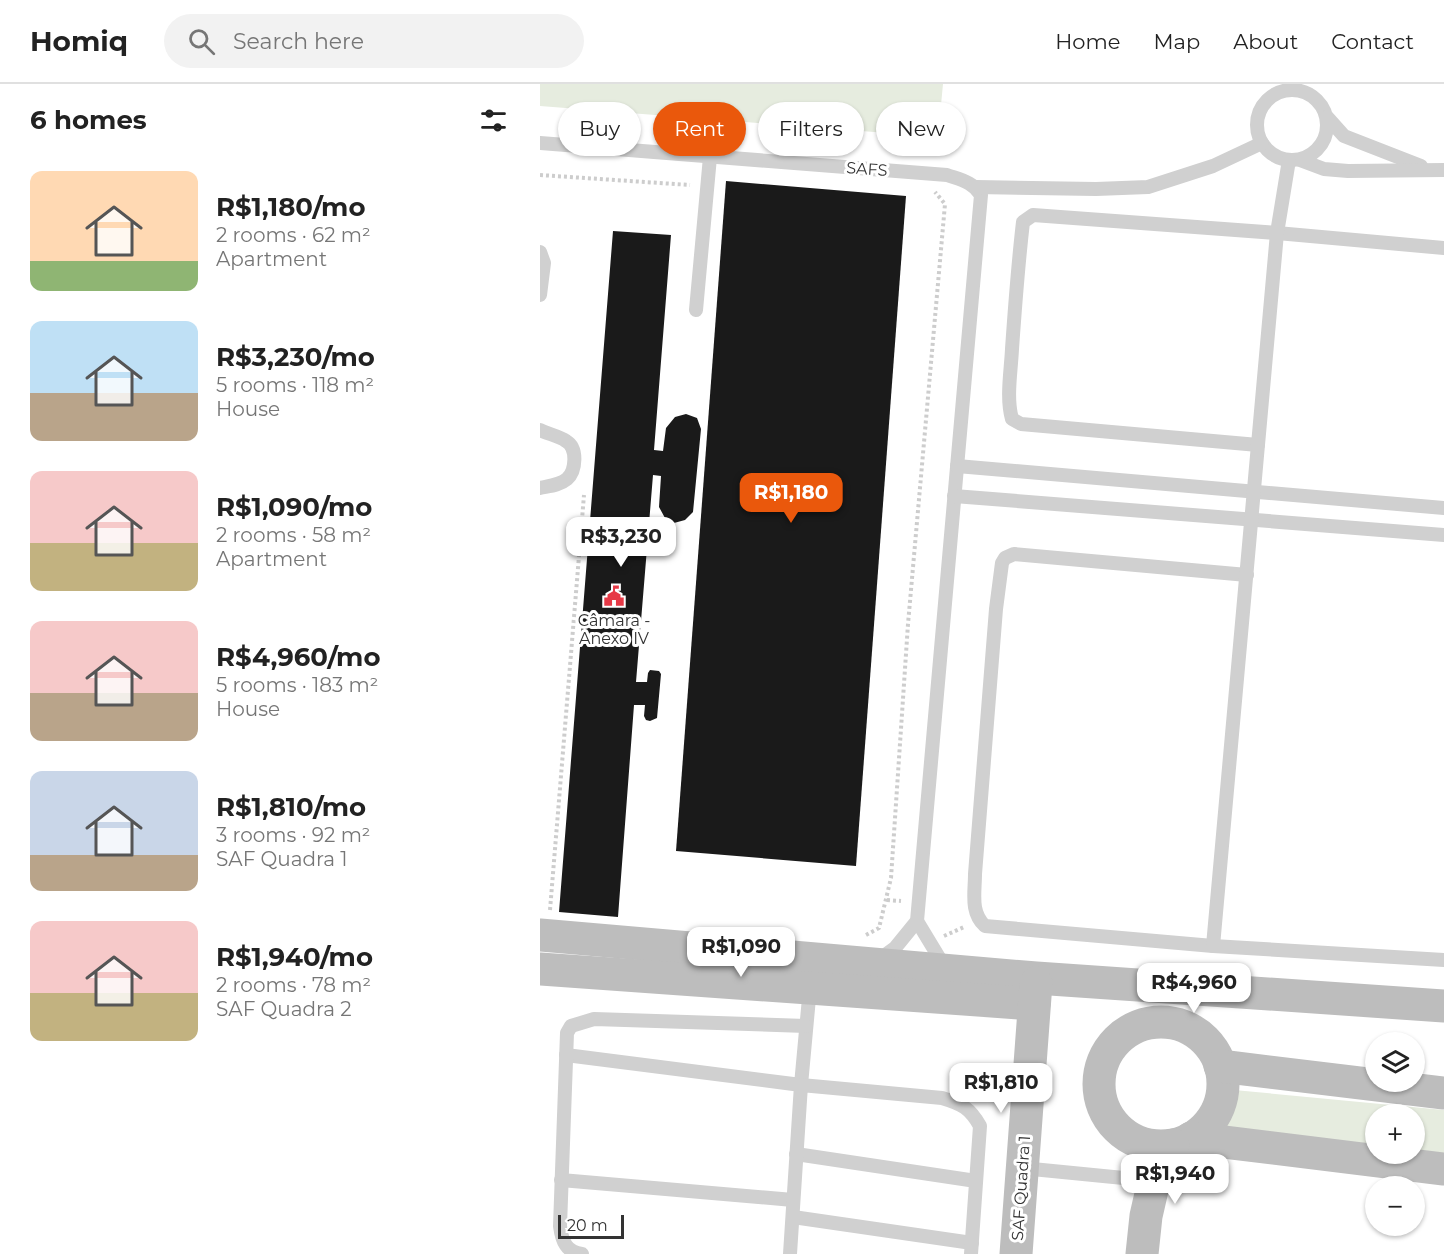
<!DOCTYPE html>
<meta charset="utf-8">
<style>
body{margin:0;font-family:Montserrat,sans-serif;background:#f2f2f2;color:#222;height:100vh;display:flex;flex-direction:column;font-size:22px;white-space:nowrap}
*{box-sizing:border-box;margin:0}
p{font-size:20px;color:#767676}
.icon{flex:none;width:33px;height:33px;fill:none;stroke:currentColor;stroke-width:2;stroke-linecap:round;stroke-linejoin:round}
.map{position:relative;flex:1;overflow:hidden}
.sheet{display:flex;flex-direction:column;background:#fff;width:540px}
.sheet>*{flex:none}
.hud{position:absolute;left:18px;top:18px;width:570px;height:54px;display:flex;gap:12px}
.fabs{position:absolute;left:825px;top:948px;display:grid;gap:12px}
.fabs a{display:grid;place-items:center;width:60px;height:60px;border-radius:50%;background:#fff;box-shadow:0 2px 4px #0004;font-size:30px}
.scale{position:absolute;left:18px;bottom:15px;width:66px;box-sizing:border-box;padding-left:6px;border:3px solid #333;border-top:0;font-size:16px;line-height:21px;white-space:nowrap;color:#333;-webkit-text-stroke:4px #fff;paint-order:stroke}
.price{position:absolute;translate:-50% -51px;padding:0 14px;border-radius:12px;background:#fff;color:#222;font-size:20px;line-height:39px;filter:drop-shadow(0 2px 3px #0008)}
.price::after{content:'';position:absolute;left:50%;top:36px;width:18px;height:14px;margin-left:-9px;background:inherit;clip-path:polygon(0 0,100% 0,50% 100%)}
.price.on{background:#ea580c;color:#fff}
ul{padding:0;list-style:none}
li{display:flex;align-items:center;gap:18px;height:150px;padding:0 30px}
li span{display:grid;place-items:center;flex:none;width:168px;height:120px;border-radius:12px;color:#555}
li>.icon{margin-inline-start:auto}
span .icon{width:72px;height:72px;fill:#fffc;stroke-width:1}
li b{font-size:26px}
h2{display:flex;justify-content:space-between;align-items:center;height:72px;padding:0 30px;font-size:26px}
.pill{padding:0 21px;border-radius:27px;background:#fff;box-shadow:0 2px 4px #0004;font-size:21px;line-height:54px}
.pill.on{background:#ea580c;color:#fff}
header{display:flex;align-items:center;gap:36px;box-sizing:border-box;height:84px;padding:0 30px;background:#fff;border-bottom:2px solid #e0e0e0}
header strong{font-size:28px}
nav{display:flex;gap:33px;margin-inline-start:auto;font-size:21px}
.search{width:420px;height:54px;background:#f2f2f2;display:flex;align-items:center;gap:15px;box-sizing:border-box;padding:0 21px;border-radius:33px;color:#767676;font-size:22px}
main{display:flex;flex:1;min-height:0}
.map>svg:first-child{display:block}
.green{fill:#e6ecdf;fill-rule:evenodd}
.building{fill:#1a1a1a}
.lines{fill:none;stroke-linecap:round;stroke-linejoin:round}
.path{stroke:#cdcdcd;stroke-width:4;stroke-dasharray:3 3;stroke-linecap:butt}
.lane{stroke:#d0d0d0;stroke-width:14}
.secondary{stroke:#bdbdbd;stroke-width:33}
.labels{text-anchor:middle;dominant-baseline:central;stroke-width:6;stroke-linejoin:round;paint-order:stroke}
.street-label{font-size:16px;fill:#333;stroke:#fff}
.poi-label{font-size:16px;fill:#333;stroke:#fff}
</style>
<header>
<strong>Homiq</strong>
<div class="search"><svg class="icon" aria-label="search" viewBox="0 0 24 24"><circle cx="10" cy="10" r="6"/><path d="M15 15l6 6"/></svg>Search here</div>
<nav><a>Home</a><a>Map</a><a>About</a><a>Contact</a></nav>
</header>
<main>
<section class="sheet">
<h2>6 homes<svg class="icon" aria-label="filters" viewBox="0 0 24 24"><path d="M4 7h16M4 17h16"/><circle cx="9" cy="7" r="2"/><circle cx="15" cy="17" r="2"/></svg></h2>
<ul>
<li><span style="background:linear-gradient(#ffd9b3 75%,#8fb573 0)"><svg class="icon" aria-label="home" viewBox="0 0 24 24"><path d="M3 11l9-7 9 7M6 9v11h12V9"/></svg></span><div><b>R$1,180/mo</b><p>2 rooms · 62 m²</p><p>Apartment</p></div></li>
<li><span style="background:linear-gradient(#bfe0f5 60%,#b9a48a 0)"><svg class="icon" aria-label="home" viewBox="0 0 24 24"><path d="M3 11l9-7 9 7M6 9v11h12V9"/></svg></span><div><b>R$3,230/mo</b><p>5 rooms · 118 m²</p><p>House</p></div></li>
<li><span style="background:linear-gradient(#f6c9c9 60%,#c2b280 0)"><svg class="icon" aria-label="home" viewBox="0 0 24 24"><path d="M3 11l9-7 9 7M6 9v11h12V9"/></svg></span><div><b>R$1,090/mo</b><p>2 rooms · 58 m²</p><p>Apartment</p></div></li>
<li><span style="background:linear-gradient(#f6c9c9 60%,#b9a48a 0)"><svg class="icon" aria-label="home" viewBox="0 0 24 24"><path d="M3 11l9-7 9 7M6 9v11h12V9"/></svg></span><div><b>R$4,960/mo</b><p>5 rooms · 183 m²</p><p>House</p></div></li>
<li><span style="background:linear-gradient(#c9d6e8 70%,#b9a48a 0)"><svg class="icon" aria-label="home" viewBox="0 0 24 24"><path d="M3 11l9-7 9 7M6 9v11h12V9"/></svg></span><div><b>R$1,810/mo</b><p>3 rooms · 92 m²</p><p>SAF Quadra 1</p></div></li>
<li><span style="background:linear-gradient(#f6c9c9 60%,#c2b280 0)"><svg class="icon" aria-label="home" viewBox="0 0 24 24"><path d="M3 11l9-7 9 7M6 9v11h12V9"/></svg></span><div><b>R$1,940/mo</b><p>2 rooms · 78 m²</p><p>SAF Quadra 2</p></div></li>
</ul>
</section>
<div class="map">
<svg width="904" height="1170" viewBox="0 0 904 1170">
<rect width="100%" height="100%" fill="#fff"/>
<!-- green -->
<g class="green">
<path d="M0 0H403L398 53 0 22Z"/>
<path d="M694 1006 904 1026V1076L674 1054ZM836 1030H874V1070H836Z"/>
</g>
<!-- building -->
<g class="building">
<path d="M186 97 366 112 316 782 136 767Z"/>
<path d="M73 147 131 151 114 366 123 367 126 344 135 333 146 330 157 334 161 345 153 428 145 436 134 439 125 434 119 423 121 392 113 391 96 598H107L108 589 110 586 119 587 121 590 117 634 110 637 106 636 104 632 105 621H94L78 833 19 828Z"/>
</g>
<g class="lines">
<!-- path -->
<g class="path">
<path d="M0 91 150 101"/>
<path d="M347 816 361 817"/>
<path d="M10 826 44 411"/>
<path d="M326 851 339 844 351 794 368 540 405 120 395 108"/>
<path d="M404 852 424 843"/>
</g>
<!-- lane -->
<g class="lane">
<circle cx="752" cy="41" r="35"/>
<path d="M787 33 804 52 881 82"/>
<path d="M0 59 407 91C421 96 433 98 441 111L377 837 355 864 340 875"/>
<path d="M760 76 784 85 808 87 904 86"/>
<path d="M436 103 556 105 608 103 673 82 722 59"/>
<path d="M0 168 4 179 0 211"/>
<path d="M156 226 170 73"/>
<path d="M0 346C8 350 19 352 26 357 38 364 36 387 27 395 20 401 9 402 0 404"/>
<path d="M718 361 481 340 472 335C466 314 471 287 472 265 475 222 478 181 483 138L493 131 737 149 904 164"/>
<path d="M417 382 904 424"/>
<path d="M414 412 904 451"/>
<path d="M707 491 474 470 465 474 462 479 456 525 435 790C435 809 430 828 445 842L673 862 904 876"/>
<path d="M377 837 406 885"/>
<path d="M673 862 737 149 749 76"/>
<path d="M26 971 261 1001 270 903"/>
<path d="M256 1070 436 1097"/>
<path d="M482 1084 614 1097"/>
<path d="M21 1096 253 1116"/>
<path d="M253 1133 432 1159"/>
<path d="M42 1170C26 1168 22 1157 20 1142L27 949 31 942 54 935 266 942"/>
<path d="M250 1170 261 1001 402 1014C422 1020 430 1024 440 1042L431 1170"/>
</g>
<!-- secondary -->
<g class="secondary">
<path d="M0 851 496 894 904 922"/>
<path d="M0 885 494 920"/>
<circle cx="621" cy="1000" r="62"/>
<path d="M680 982 904 1009"/>
<path d="M651 1054 904 1085"/>
<path d="M476 1170 496 899"/>
<path d="M602 1170 606 1132 614 1097 633 1061"/>
</g>
</g>
<!-- icons -->
<defs>
<g id="civic-bare" transform="scale(1.62)"><path d="M-.6-6.5H3V-4.5H.6V-3L4-1V1h2V6H-6V1h2V-1L-.6-3ZM-1.2 2.5V6h2.4V2.5Z" fill="#e63946" stroke="#fff" stroke-width="2.5" paint-order="stroke"/></g>
</defs>
<g fill-rule="evenodd">
<use href="#civic-bare" x="74" y="512"/>
</g>
<g class="labels">
<!-- street labels -->
<g class="street-label">
<text transform="translate(327 85) rotate(4)">SAFS</text>
<text transform="translate(481 1104) rotate(-86)">SAF Quadra 1</text>
</g>
<!-- poi labels -->
<g class="poi-label">
<text x="74" y="536">Câmara -<tspan x="74" dy="18">Anexo IV</tspan></text>
</g>
</g>
</svg>
<div class="fabs">
<a><svg class="icon" aria-label="layers" viewBox="0 0 24 24"><path d="M12 4l9 5-9 5-9-5zM3 14l9 5 9-5"/></svg></a>
<a>+</a>
<a>−</a>
</div>
<div class="scale">20 m</div>
<b class="price on" style="left:251px;top:440px">R$1,180</b>
<b class="price" style="left:81px;top:484px">R$3,230</b>
<b class="price" style="left:201px;top:894px">R$1,090</b>
<b class="price" style="left:654px;top:930px">R$4,960</b>
<b class="price" style="left:461px;top:1030px">R$1,810</b>
<b class="price" style="left:635px;top:1121px">R$1,940</b>
<div class="hud">
<a class="pill">Buy</a>
<a class="pill on">Rent</a>
<a class="pill">Filters</a>
<a class="pill">New</a>
</div>
</div>
</main>
